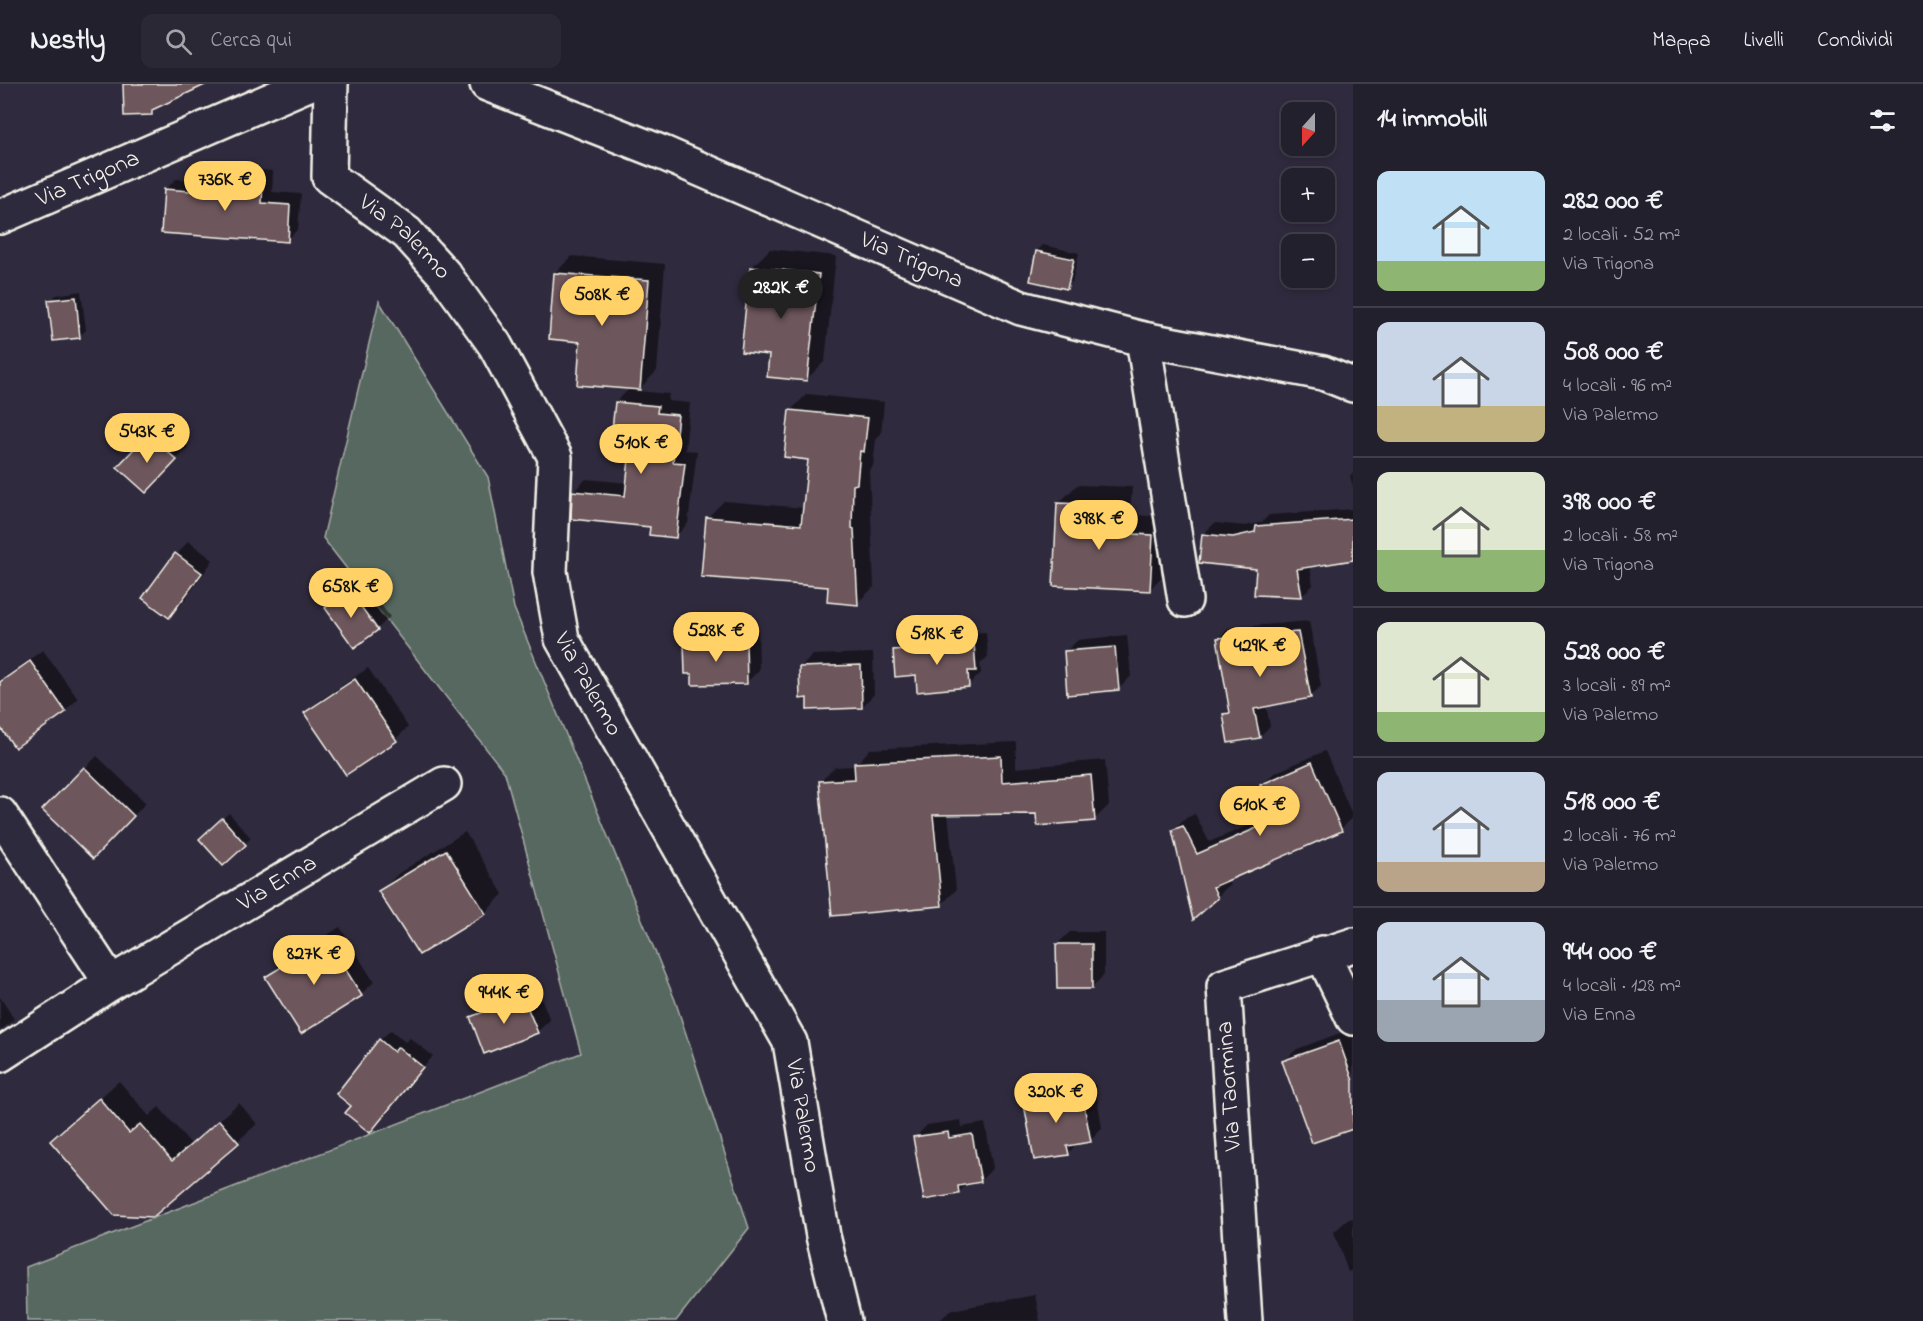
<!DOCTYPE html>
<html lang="it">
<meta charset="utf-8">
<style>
body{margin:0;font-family:"Indie Flower",sans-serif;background:#2b2836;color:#f1f3f6;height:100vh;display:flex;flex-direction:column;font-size:22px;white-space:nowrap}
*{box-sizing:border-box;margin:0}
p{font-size:20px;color:#a3a3aa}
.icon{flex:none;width:33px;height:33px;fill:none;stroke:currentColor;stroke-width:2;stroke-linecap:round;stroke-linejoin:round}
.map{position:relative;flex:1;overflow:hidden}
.sheet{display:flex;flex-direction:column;background:#23202e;width:570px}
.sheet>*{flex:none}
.needle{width:39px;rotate:201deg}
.fabs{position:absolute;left:1281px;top:18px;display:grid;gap:12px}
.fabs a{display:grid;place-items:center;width:54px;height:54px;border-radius:12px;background:#23202e;box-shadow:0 3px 9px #0003,0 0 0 2px #403e4a;font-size:30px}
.price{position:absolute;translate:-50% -51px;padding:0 14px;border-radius:21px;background:#ffd166;color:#111;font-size:20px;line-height:39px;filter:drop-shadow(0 2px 3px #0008)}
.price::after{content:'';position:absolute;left:50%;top:36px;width:18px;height:14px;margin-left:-9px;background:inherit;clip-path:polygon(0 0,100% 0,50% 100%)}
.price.current{background:#222;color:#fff}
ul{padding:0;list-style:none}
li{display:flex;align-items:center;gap:18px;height:150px;padding:0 24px}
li+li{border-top:2px solid #403e4a}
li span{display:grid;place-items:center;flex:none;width:168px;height:120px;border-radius:12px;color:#555}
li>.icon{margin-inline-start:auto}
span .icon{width:72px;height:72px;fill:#fffc;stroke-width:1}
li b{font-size:26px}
h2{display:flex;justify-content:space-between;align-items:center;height:72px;padding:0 24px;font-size:26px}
header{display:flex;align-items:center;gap:36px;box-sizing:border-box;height:84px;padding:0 30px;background:#23202e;border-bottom:2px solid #403e4a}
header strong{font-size:28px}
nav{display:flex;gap:33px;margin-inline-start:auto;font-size:21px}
.search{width:420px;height:54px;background:#2b2836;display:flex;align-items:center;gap:15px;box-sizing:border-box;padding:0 21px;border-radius:12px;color:#a3a3aa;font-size:22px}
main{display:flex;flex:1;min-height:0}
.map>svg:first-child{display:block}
.green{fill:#566860;stroke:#a5aca4;stroke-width:1.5}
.shadow{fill:#0007}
.building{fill:#6d575b;stroke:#f4f1e8;stroke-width:1.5}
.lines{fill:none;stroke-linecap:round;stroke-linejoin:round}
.minor-casing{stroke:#f4f1e8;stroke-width:38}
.minor{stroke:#2f2a3d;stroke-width:33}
.labels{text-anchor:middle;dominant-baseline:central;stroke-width:4.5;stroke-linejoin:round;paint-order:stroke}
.street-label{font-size:24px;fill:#f4f1e8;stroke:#2f2a3d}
</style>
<header>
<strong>Nestly</strong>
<div class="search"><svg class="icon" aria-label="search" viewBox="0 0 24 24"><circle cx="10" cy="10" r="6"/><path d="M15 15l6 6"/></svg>Cerca qui</div>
<nav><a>Mappa</a><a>Livelli</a><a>Condividi</a></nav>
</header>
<main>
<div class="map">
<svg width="1353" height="1237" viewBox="0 0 1353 1237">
<rect width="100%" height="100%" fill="#2f2a3d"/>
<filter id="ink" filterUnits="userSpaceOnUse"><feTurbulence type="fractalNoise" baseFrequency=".0167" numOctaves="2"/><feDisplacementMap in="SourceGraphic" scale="12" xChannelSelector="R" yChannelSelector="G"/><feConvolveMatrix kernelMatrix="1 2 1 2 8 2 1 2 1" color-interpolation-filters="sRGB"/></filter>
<g filter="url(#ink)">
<!-- green -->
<path class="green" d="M379 217 488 393 514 524 675 916 749 1144 676 1237H27L26 1183 581 969 505 689 323 454Z"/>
<!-- shadow -->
<g class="shadow">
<path d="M218 83 273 87 272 108 301 110 298 145 287 156 165 106 176 95 206 97Z"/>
<path d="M1043 161 1079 169 1072 198 1066 204 1037 167Z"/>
<path d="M770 165 836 172 825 277 806 296 771 270 751 184Z"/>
<path d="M572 172 665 180 657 287 637 307 669 310 668 317 690 319 685 366 697 367 688 439 676 452 574 407 586 395 628 399 633 355 616 318 631 303 582 256 555 189Z"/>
<path d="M81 207 86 246 80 252 50 217 56 211Z"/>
<path d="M807 310 884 318 881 350 876 354 873 382 869 386 874 503 857 519 707 434 724 417 804 424 809 374 791 326Z"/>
<path d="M162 339 188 363 158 395 149 351Z"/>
<path d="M1353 389V403L1350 392Z"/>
<path d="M1077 401 1132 403 1130 431 1171 433 1168 486 1150 505 1058 420Z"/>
<path d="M1353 425V455L1310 482 1313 501 1302 512 1203 450 1215 439 1246 442 1262 438 1269 431Z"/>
<path d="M188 457 213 476 182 520 169 532 144 514Z"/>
<path d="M362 495 390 533 377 545 327 525Z"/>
<path d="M1309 537 1321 602 1310 613 1266 621 1270 642 1259 653 1224 630 1231 624 1218 555 1229 544Z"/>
<path d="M758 545 759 586 746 599 693 589 686 559 698 546Z"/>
<path d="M986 548 988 573 980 580 981 589 968 602 894 567 907 554Z"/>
<path d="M1127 551 1131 592 1119 605 1065 568 1078 556Z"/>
<path d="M43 566 78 615 65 627 16 662 0 640V596Z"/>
<path d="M873 569 874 610 862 623 808 612 801 583 813 571Z"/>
<path d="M368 584 408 643 396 655 347 689 306 630 319 617Z"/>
<path d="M1016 658V684L1105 676 1109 721 1094 736 1038 728 948 729 956 806 941 821 820 698 835 683 855 682 870 665Z"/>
<path d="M1325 667 1353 733 1341 745 1227 795 1230 800 1217 813 1174 746 1186 734 1195 730 1209 758 1274 731 1262 701 1274 689Z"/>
<path d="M97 672 146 719 93 773 45 726Z"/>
<path d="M229 729 251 754 223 780 207 749Z"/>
<path d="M465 748 503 810 485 829 380 808 399 789Z"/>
<path d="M340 843 374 898 361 910 301 948 267 893 279 881Z"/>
<path d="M1070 848H1104V891L1092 903 1057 860Z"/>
<path d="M536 901 550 936 537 948 471 934 484 921Z"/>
<path d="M0 913 14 935 0 947Z"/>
<path d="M1351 945 1353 950V1043L1284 977 1297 965Z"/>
<path d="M391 946 405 958 410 954 433 972 370 1047 353 1022 380 956Z"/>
<path d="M119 997 149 1032 159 1023 191 1060 239 1019 257 1040 153 1132 52 1057Z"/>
<path d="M1070 997 1072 1003 1095 1000 1102 1044 1090 1057 1078 1059 1068 1069 1025 1014 1038 1002Z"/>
<path d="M961 1036 962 1043 985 1039 993 1084 980 1097 969 1098 959 1108 915 1054 927 1041Z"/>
<path d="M1353 1134V1186L1348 1188 1334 1148 1347 1136Z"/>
<path d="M1035 1211 1040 1237H939L951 1226Z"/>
</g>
<!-- building -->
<g class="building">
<path d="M123 0H207L152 26V31L124 32Z"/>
<path d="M205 93 263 98 262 119 290 121 288 158 161 149 164 105 204 108Z"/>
<path d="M1036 167 1074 175 1067 205 1030 197Z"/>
<path d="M750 183 819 190 807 297 767 293 769 271 741 268Z"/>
<path d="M554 189 649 196 640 306 577 301 580 258 549 255Z"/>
<path d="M76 213 80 254 53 257 48 216Z"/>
<path d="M615 318 658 322 657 329 678 331 673 378 685 379 676 454 649 451 650 443 571 435 572 407 625 412 631 357 611 355Z"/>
<path d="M789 326 868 334 864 368 860 367 857 400 853 401 852 444 854 445 858 521 827 518 828 503 701 493 706 433 801 441 808 376 784 373Z"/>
<path d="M148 350 177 376 146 409 117 383Z"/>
<path d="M1057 419 1114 421 1113 449 1153 451 1150 507 1053 502Z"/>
<path d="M1353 435V476L1297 485 1302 513 1254 511 1256 485 1199 479 1202 450 1233 453 1255 448 1256 442Z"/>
<path d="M175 469 202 489 169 534 142 514Z"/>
<path d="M349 506 378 546 354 564 325 524Z"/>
<path d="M1298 548 1311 614 1254 625 1260 654 1228 659 1223 630 1230 629 1217 554Z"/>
<path d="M746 557 747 600 692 601V590H685L684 558Z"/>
<path d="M974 559 976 587H968L969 603 917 608 916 591 895 593 893 566Z"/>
<path d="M1115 563 1119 606 1067 611 1064 567Z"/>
<path d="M30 577 66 628 15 664 0 643V598Z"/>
<path d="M861 581 862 624 807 626V614L800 615 799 583Z"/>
<path d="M355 595 397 657 346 691 304 629Z"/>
<path d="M1001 672 1002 698 1091 691 1095 737 1037 742 1036 730 933 731 942 822 832 832 819 697 855 695 854 679Z"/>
<path d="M1312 678 1342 747 1213 803 1218 814 1193 836 1172 746 1183 742 1197 770 1275 736 1260 701Z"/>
<path d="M84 683 134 732 93 775 42 726Z"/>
<path d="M222 734 246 761 223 782 199 755Z"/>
<path d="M446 766 486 830 419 871 378 807Z"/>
<path d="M327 855 362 912 301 950 265 893Z"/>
<path d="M1056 860H1092V905H1057Z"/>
<path d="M523 913 538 949 484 970 470 933Z"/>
<path d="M379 955 394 968 398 963 423 983 370 1049 345 1029 351 1022 336 1010Z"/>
<path d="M1339 957 1353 997V1045L1312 1059 1282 977Z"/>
<path d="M1058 1008 1060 1015 1082 1011 1091 1058 1067 1062 1069 1071 1034 1076 1023 1014Z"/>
<path d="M99 1014 129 1049 140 1040 172 1077 219 1036 239 1059 153 1133 114 1131 50 1057Z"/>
<path d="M948 1048 949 1054 972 1050 981 1098 958 1102 959 1110 924 1116 913 1053Z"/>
</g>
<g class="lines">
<!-- minor casing -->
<g class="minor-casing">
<g id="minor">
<path id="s1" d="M331 0 329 93 407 149 444 190 495 261 555 373 550 488 562 555 790 958 823 1152 844 1237"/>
<path id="s2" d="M487 0 663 69 1021 224 1143 255 1323 289 1353 301"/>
<path id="s3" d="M0 133 308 0"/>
<path d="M1143 255 1185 516"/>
<path d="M0 730 111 899 0 971"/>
<path d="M1322 869 1353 934"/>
<path id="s4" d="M111 899 444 700"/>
<path d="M1245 1237 1224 902 1353 861"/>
</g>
</g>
<!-- minor -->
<use href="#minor" class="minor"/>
</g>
</g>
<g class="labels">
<!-- street labels -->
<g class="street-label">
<text stroke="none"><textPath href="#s3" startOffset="96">Via Trigona</textPath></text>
<text stroke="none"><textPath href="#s1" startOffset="190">Via Palermo</textPath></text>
<text stroke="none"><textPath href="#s2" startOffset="460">Via Trigona</textPath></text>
<text stroke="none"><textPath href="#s1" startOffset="694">Via Palermo</textPath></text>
<text stroke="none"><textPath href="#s4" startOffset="194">Via Enna</textPath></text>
<text transform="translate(1230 1002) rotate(-94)">Via Taormina</text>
<text stroke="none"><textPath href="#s1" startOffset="1180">Via Palermo</textPath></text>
</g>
</g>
</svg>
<div class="fabs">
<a><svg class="needle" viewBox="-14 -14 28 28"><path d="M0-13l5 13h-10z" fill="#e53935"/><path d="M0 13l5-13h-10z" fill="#a3a3aa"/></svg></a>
<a>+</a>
<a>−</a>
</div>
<b class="price" style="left:225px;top:128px">736K €</b>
<b class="price current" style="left:781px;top:236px">282K €</b>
<b class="price" style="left:602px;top:243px">508K €</b>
<b class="price" style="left:147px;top:380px">543K €</b>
<b class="price" style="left:641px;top:391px">510K €</b>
<b class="price" style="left:1099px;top:467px">398K €</b>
<b class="price" style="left:351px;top:535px">658K €</b>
<b class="price" style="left:716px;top:579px">528K €</b>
<b class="price" style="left:937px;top:582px">518K €</b>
<b class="price" style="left:1260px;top:594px">429K €</b>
<b class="price" style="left:1260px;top:753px">610K €</b>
<b class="price" style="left:314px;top:902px">827K €</b>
<b class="price" style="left:504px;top:941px">944K €</b>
<b class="price" style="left:1056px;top:1040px">320K €</b>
</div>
<section class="sheet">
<h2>14 immobili<svg class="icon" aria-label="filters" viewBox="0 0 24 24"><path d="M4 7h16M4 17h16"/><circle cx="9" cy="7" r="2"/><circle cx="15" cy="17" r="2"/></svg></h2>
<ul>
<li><span style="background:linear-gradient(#bfe0f5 75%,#8fb573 0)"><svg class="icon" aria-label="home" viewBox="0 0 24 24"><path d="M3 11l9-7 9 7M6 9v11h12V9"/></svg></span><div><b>282 000 €</b><p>2 locali · 52 m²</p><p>Via Trigona</p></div></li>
<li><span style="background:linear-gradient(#c9d6e8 70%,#c2b280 0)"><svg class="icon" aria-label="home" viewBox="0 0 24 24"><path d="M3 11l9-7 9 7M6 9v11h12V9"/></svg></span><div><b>508 000 €</b><p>4 locali · 96 m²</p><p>Via Palermo</p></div></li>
<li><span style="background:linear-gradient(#dfe7d0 65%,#8fb573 0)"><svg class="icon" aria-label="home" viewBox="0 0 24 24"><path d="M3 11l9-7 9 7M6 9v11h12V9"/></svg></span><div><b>398 000 €</b><p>2 locali · 58 m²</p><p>Via Trigona</p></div></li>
<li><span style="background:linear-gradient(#dfe7d0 75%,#8fb573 0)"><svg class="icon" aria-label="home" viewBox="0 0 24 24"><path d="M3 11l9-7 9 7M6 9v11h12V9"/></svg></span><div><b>528 000 €</b><p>3 locali · 89 m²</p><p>Via Palermo</p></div></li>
<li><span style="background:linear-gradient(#c9d6e8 75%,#b9a48a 0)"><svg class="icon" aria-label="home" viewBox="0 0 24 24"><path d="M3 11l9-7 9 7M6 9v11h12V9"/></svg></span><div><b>518 000 €</b><p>2 locali · 76 m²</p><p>Via Palermo</p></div></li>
<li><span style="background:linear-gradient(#c9d6e8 65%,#9aa5b1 0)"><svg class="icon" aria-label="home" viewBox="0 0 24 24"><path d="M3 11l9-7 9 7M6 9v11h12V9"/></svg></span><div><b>944 000 €</b><p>4 locali · 128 m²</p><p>Via Enna</p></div></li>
</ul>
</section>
</main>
